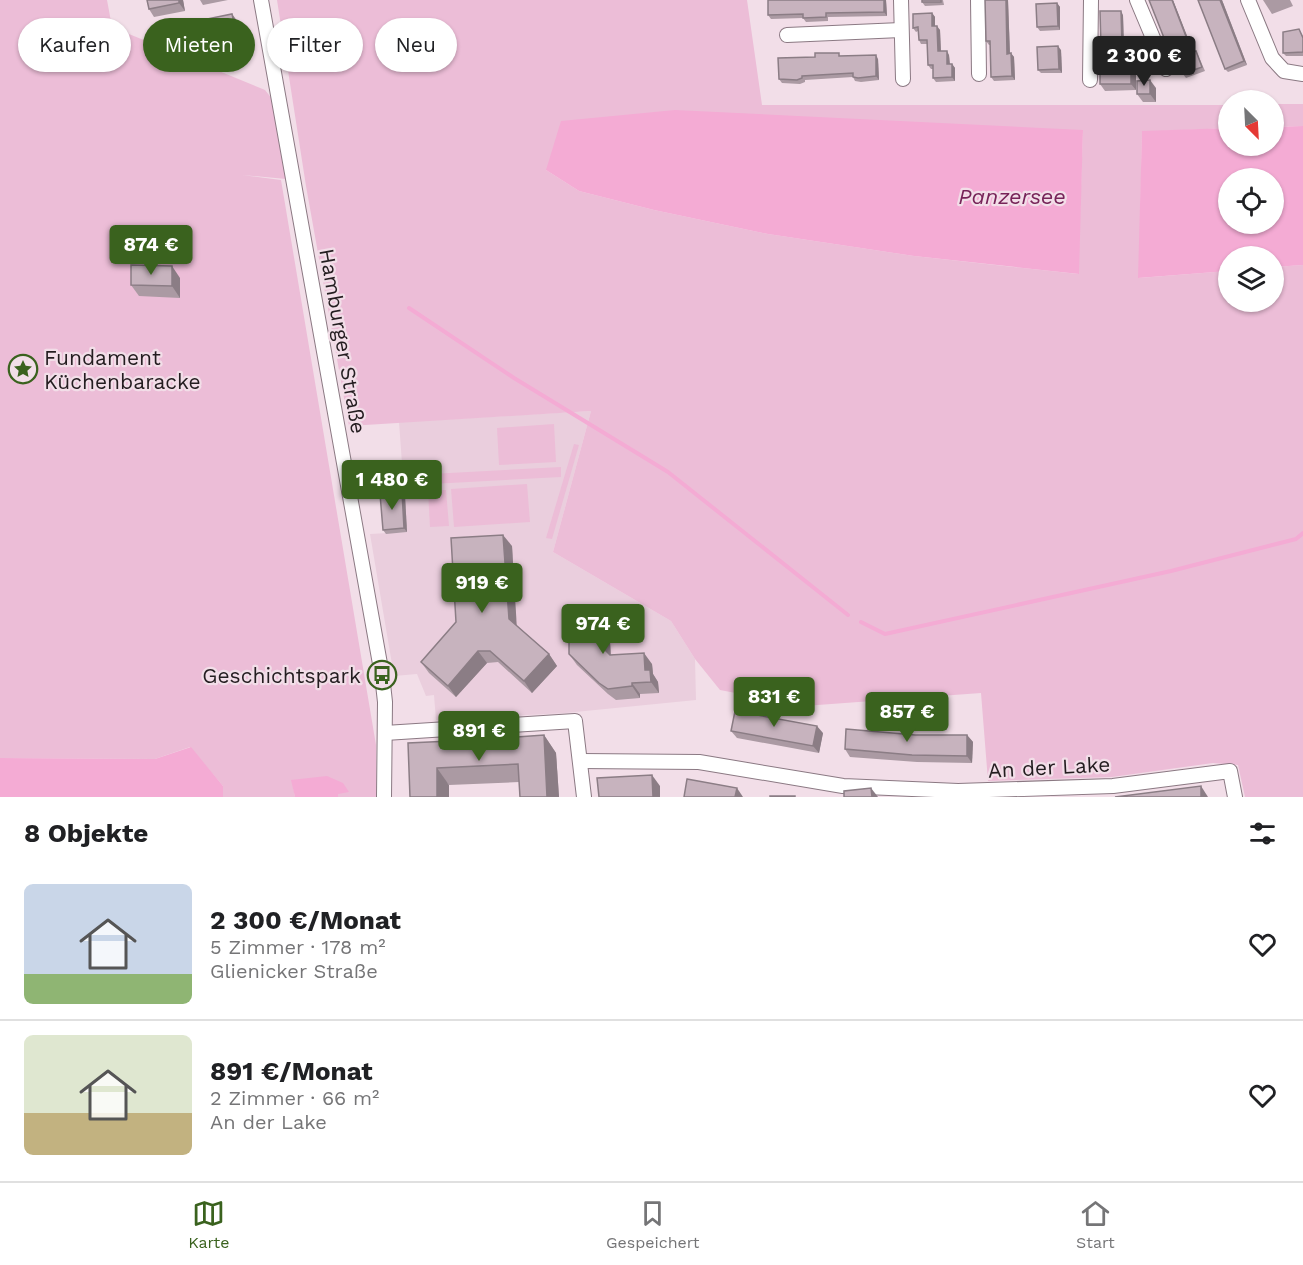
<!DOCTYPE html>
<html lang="de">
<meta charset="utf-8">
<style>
body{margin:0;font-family:"Work Sans",sans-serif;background:#f2f2f2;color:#202124;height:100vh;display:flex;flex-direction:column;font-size:22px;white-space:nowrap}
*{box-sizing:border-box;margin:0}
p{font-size:20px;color:#757577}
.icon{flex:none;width:33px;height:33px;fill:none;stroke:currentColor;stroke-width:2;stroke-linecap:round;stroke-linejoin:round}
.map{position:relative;height:797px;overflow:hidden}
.sheet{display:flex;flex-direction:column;background:#fff;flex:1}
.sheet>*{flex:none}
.top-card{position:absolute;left:18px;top:18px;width:600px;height:54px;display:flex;gap:12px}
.needle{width:39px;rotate:156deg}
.controls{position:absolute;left:1218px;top:90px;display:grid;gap:12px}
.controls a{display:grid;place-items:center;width:66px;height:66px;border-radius:50%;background:#fff;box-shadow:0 2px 4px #0004;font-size:30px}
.price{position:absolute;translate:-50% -51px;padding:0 14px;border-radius:6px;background:#3a621e;color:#fff;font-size:20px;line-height:39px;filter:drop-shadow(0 2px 3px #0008)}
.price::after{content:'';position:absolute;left:50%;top:36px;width:18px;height:14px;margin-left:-9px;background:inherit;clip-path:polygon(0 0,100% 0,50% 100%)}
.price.selected{background:#222;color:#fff}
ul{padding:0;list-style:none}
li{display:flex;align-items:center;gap:18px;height:150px;padding:0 24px}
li+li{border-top:2px solid #e0e0e0}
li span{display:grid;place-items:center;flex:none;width:168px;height:120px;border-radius:9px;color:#555}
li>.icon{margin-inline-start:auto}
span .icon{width:72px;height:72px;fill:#fffc;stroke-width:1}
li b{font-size:26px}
h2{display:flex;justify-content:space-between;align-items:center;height:72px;padding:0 24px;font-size:26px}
.tag{padding:0 21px;border-radius:27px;background:#fff;box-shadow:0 2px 4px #0004;font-size:21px;line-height:54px}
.tag.selected{background:#3a621e;color:#fff}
.tabs{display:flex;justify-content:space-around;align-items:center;height:84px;border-top:2px solid #e0e0e0;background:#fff;font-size:16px;color:#757577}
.tabs a{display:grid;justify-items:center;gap:3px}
.tabs .selected{color:#3a621e}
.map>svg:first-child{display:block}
.built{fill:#eacedd}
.green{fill:#ecbdd7;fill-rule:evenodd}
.water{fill:#f4abd4;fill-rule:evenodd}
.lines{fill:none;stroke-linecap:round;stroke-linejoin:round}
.stream{stroke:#f4abd4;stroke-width:4}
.minor-casing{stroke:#8b7983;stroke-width:16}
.minor{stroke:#fff;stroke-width:14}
.wall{fill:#ab9aa3}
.shaded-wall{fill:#8b7d85}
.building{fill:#c7b3be;stroke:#8b7d85;stroke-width:1.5}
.labels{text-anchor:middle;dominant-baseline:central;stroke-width:4.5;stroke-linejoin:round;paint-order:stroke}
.street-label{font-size:21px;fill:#241d20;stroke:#f2dee8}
.poi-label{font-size:21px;fill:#241d20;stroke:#f2dee8;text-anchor:start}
.water-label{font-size:22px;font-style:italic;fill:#772459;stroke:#f2dee8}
</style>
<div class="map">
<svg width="1303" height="797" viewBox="0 0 1303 797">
<rect width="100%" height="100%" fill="#f2dee8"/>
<!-- built -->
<path class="built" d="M591 411 553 552 671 621 695 659 696 700 565 713 436 720 434 695 426 696 417 674 394 676 370 534 407 532 399 422Z"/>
<!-- green -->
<g class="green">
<path d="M0 0H107L112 27 265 90 273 100 286 179 242 175 281 180 376 745V797H338V794L292 780 295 797H223V786L190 747 155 759 0 758Z"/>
<path d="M277 0H747L762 105H1228V128L1142 132 1139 278 1228 271V302H1274V267L1303 265V797H1245L1238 765 1213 763 1112 777 988 781 981 693 804 706 720 690 695 659 671 621 553 552 591 411 349 426 306 186ZM1083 130 1078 274 914 256 768 234 654 210 579 191 546 170Z"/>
<path d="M1274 104H1303V126L1274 127Z"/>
<path d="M554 424 556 462 499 465 497 428Z"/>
<path d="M574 444 579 445 552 539 546 538Z"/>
<path d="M561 467V477L413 485 412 475Z"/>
<path d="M527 484 530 522 454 527 451 489Z"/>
<path d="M446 490 449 526 430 527 428 491Z"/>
</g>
<!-- water -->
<g class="water">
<path d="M675 110 1083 130 1079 274 914 256 768 234 654 210 579 191 546 170 561 121Z"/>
<path d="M1303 126V265L1274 267V256H1228V271L1138 278 1142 131 1228 128V146H1274V127ZM1274 178V224H1228V178Z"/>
<path d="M191 747 223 786V797H0V758L155 759Z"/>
<path d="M327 776 343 783 349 792 338 794V797H295L291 780Z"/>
</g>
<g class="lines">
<!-- stream -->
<g class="stream">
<path d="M409 308 514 378 668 472 848 615"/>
<path d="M861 622 885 634 1171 571 1296 539 1303 533"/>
</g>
<!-- minor casing -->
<g class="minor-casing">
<g id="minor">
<path d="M261 0 382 675 385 702 384 797"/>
<path d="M901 0 903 79"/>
<path d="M978 0 979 74"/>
<path d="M1137 0 1166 69"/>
<path d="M1248 0 1272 58 1284 71 1303 74"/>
<path d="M787 35 901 30"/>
<path d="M1090 80 1091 0"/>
<path d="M385 733 575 721 584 797"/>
<path d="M581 761 699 762 843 786 958 791 1113 786 1230 771 1235 797"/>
</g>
</g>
<!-- minor -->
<use href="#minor" class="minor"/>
</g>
<!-- wall -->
<g class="wall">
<path d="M147 0H183L185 11 154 17 149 9Z"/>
<path d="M200 0H228L203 5Z"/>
<path d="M768 0H886L887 16 828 17V21L806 22 803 18 771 19 768 15Z"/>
<path d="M943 0 944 5 925 6 922 2Z"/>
<path d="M985 0H1008L1010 53 1014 57 1015 80 994 81 991 77 990 45H989L986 41Z"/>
<path d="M1149 0H1173L1193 52 1196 51 1198 55 1205 71 1186 78 1183 74 1174 51 1171 52 1168 48Z"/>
<path d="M1222 0 1247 65 1228 72 1225 69Z"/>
<path d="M1263 0H1290L1293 6 1272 14Z"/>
<path d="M1057 3 1060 7V30L1040 31 1037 27Z"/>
<path d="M932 13 935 17V26L940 30 941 51 949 55 950 64H952L955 68V81L936 82 933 78V69H931L928 65 927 44H921L919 40 918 31 916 32 913 28Z"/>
<path d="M1123 15 1124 49 1104 50 1101 46Z"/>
<path d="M238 22 242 44 212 50 206 42Z"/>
<path d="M1299 29 1303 36V56H1286L1283 53Z"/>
<path d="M1061 50 1062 73H1041L1038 70Z"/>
<path d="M841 56 878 59 879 80 861 82 855 81 853 77 805 80V82L800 84 782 83 779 79Z"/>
<path d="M1131 68 1136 74V90L1105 91 1100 84Z"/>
<path d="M1156 88V102H1143L1137 94Z"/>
<path d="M180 278V298L139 296 131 285Z"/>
<path d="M402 492 405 496 407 532 386 534 383 530Z"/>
<path d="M512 546 516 625 549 654 557 666 532 693 498 662 487 663 456 697 429 673 421 662 456 622Z"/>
<path d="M587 615 609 626 611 655 652 664 653 674 658 682 659 693 640 694V698L616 700 608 694 577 665 569 654 573 630Z"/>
<path d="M731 731 823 733 819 753 737 738Z"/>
<path d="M544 735 556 753 559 797H520L519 782 449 785 408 743 517 738Z"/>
<path d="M915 735H967L973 742 972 763 917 762 850 757 845 749Z"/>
</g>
<!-- shaded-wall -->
<g class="shaded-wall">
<path d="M179 0H183L185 11 179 3Z"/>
<path d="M884 0H886L887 16 884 12Z"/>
<path d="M1006 0H1008L1010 57 1007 54Z"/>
<path d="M1172 0H1173L1195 56 1192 52Z"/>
<path d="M1220 0H1222L1247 65 1244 61Z"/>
<path d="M1057 3 1060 7V30L1058 26Z"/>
<path d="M1121 11 1123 15 1124 49 1122 45Z"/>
<path d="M932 13 935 17V30L932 26Z"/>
<path d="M232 14 238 22 242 44 237 36Z"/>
<path d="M937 26 940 30 941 55 938 51Z"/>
<path d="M1058 46 1061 50 1062 73 1059 69Z"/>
<path d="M947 51 949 55 950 68 947 64Z"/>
<path d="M1011 53 1014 57 1015 80 1012 76Z"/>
<path d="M876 55 878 59 879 80 876 76Z"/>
<path d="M952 64 955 68V81L952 77Z"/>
<path d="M1131 68 1136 74V90L1131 84Z"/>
<path d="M1150 80 1156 88V102L1150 94Z"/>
<path d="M172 266 180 278V298L172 286Z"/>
<path d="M402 492 405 496 407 532 404 528Z"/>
<path d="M503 535 512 546 517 630 509 619Z"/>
<path d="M601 614 609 626 611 660 603 648Z"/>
<path d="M478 651 487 663 456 697 448 686Z"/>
<path d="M644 653 652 664 653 674 658 682 659 693 651 682 645 670Z"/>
<path d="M549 654 557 666 532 693 524 681Z"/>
<path d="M632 683 640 694V698L632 686Z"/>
<path d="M817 726 823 733 819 753 813 746Z"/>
<path d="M544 735 556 753 559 797H547Z"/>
<path d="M967 735 973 742 972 763 967 756Z"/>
<path d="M437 768 449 785V797H437Z"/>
<path d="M652 775 660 786V797H653Z"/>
<path d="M1201 786 1208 797H1201Z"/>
<path d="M737 788 743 797H735Z"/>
<path d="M871 788 878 797H872Z"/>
</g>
<!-- building -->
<g class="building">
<path d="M147 0H179V3L149 9Z"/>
<path d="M768 0H884V12L826 13V17L803 18V14L768 15Z"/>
<rect x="922" y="0" width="19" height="2"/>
<path d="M985 0H1006L1007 54 1011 53 1012 76 991 77 990 41H986Z"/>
<path d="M1149 0H1172L1192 52 1196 51 1202 67 1183 74 1172 46 1168 48Z"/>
<path d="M1198 0H1220L1244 61 1225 69Z"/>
<path d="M1057 3 1058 26 1037 27 1036 4Z"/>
<path d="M1100 11H1121L1122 45 1101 46Z"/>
<path d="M932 13V26H937L938 51H947V64H952V77L933 78V65H928L927 40H919L918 27 913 28V14Z"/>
<path d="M232 14 237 36 206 42 202 20Z"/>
<path d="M1299 29 1303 38V52L1283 53V32Z"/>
<path d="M1058 46 1059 69 1038 70 1037 47Z"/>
<path d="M815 53H839V56L876 55V76L858 78 853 77V73L802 76V78L797 80 779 79 778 58 815 57Z"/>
<rect x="1100" y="68" width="31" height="16"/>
<path d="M1150 80V94H1137V81Z"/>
<path d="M131 265 172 266V286L131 285Z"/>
<path d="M402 492 404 528 383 530 380 494Z"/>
<path d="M503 535 509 619 549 654 524 681 490 651H478L448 686 421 662 456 622 451 538Z"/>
<path d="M584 610V615L601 614 603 648 610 655 644 653 645 670H650L651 682 632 683V686L608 689 599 683 569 654V630H573L572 611Z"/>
<path d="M735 711 817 726 813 746 731 731Z"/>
<path d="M846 729 915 735H967V756L912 755 845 749Z"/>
<path d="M544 735 547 797H520L518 764 437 768V797H410L408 743 517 738V737Z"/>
<path d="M652 775 653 797H599L597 778Z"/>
<path d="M687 779 737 788 735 797H684Z"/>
<path d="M1201 786V797H1115Z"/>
<path d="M871 788 872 797H844V791Z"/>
<rect x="770" y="796" width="25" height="1"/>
</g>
<!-- icons -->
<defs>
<g id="sight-ring" transform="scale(1.5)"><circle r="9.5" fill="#f2dee8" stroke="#3a621e" stroke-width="1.5"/><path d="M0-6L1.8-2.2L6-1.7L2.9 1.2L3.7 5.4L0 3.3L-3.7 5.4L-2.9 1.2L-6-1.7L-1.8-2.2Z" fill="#3a621e"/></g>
<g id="bus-ring" transform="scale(1.5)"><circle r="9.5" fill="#f2dee8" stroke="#3a621e" stroke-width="1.5"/><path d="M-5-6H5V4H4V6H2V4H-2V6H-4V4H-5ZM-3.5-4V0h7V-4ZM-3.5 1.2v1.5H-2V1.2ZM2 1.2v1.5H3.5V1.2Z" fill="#3a621e"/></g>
</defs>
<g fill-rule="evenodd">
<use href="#sight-ring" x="23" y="369"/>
<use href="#bus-ring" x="382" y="675"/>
</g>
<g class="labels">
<!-- street labels -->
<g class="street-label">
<text transform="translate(343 341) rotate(80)">Hamburger Straße</text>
<text transform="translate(1049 767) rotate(-3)">An der Lake</text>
</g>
<!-- poi labels -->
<g class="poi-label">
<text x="44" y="357">Fundament<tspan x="44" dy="24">Küchenbaracke</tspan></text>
<text x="361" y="675" text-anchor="end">Geschichtspark</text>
</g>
<!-- water labels -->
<g class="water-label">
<text x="1012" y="196">Panzersee</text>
</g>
</g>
</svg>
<div class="controls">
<a><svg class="needle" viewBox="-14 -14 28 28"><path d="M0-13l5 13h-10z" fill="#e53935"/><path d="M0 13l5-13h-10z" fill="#757577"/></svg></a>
<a><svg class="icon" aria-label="locate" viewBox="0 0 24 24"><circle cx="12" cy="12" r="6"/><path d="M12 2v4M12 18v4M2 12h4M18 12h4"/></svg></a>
<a><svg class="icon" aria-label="layers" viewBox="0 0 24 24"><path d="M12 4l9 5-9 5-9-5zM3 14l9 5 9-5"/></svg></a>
</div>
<b class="price selected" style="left:1144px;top:87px">2 300 €</b>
<b class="price" style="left:151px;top:276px">874 €</b>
<b class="price" style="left:392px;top:511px">1 480 €</b>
<b class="price" style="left:482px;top:614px">919 €</b>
<b class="price" style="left:603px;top:655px">974 €</b>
<b class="price" style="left:774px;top:728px">831 €</b>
<b class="price" style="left:907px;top:743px">857 €</b>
<b class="price" style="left:479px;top:762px">891 €</b>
<div class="top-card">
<a class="tag">Kaufen</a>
<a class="tag selected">Mieten</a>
<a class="tag">Filter</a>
<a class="tag">Neu</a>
</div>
</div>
<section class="sheet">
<h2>8 Objekte<svg class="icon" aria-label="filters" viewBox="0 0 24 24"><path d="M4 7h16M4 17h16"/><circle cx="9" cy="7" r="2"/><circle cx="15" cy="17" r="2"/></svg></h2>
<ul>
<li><span style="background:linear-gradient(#c9d6e8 75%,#8fb573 0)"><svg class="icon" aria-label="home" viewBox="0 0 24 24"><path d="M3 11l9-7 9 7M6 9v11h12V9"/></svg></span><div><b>2 300 €/Monat</b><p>5 Zimmer · 178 m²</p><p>Glienicker Straße</p></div><svg class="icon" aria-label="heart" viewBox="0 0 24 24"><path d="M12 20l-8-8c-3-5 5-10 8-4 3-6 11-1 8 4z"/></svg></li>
<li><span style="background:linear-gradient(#dfe7d0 65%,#c2b280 0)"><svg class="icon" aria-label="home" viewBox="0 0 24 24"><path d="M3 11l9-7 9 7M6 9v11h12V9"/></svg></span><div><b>891 €/Monat</b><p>2 Zimmer · 66 m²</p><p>An der Lake</p></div><svg class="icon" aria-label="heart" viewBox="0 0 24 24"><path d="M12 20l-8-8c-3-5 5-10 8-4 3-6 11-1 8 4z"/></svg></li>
</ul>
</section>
<nav class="tabs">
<a class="selected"><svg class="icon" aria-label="map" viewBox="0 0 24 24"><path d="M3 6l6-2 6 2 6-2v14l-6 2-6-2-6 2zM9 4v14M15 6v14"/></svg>Karte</a>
<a><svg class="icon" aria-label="saved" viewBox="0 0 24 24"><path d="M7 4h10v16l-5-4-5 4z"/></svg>Gespeichert</a>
<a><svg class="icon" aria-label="home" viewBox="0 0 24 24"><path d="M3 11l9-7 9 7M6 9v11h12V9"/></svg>Start</a>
</nav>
